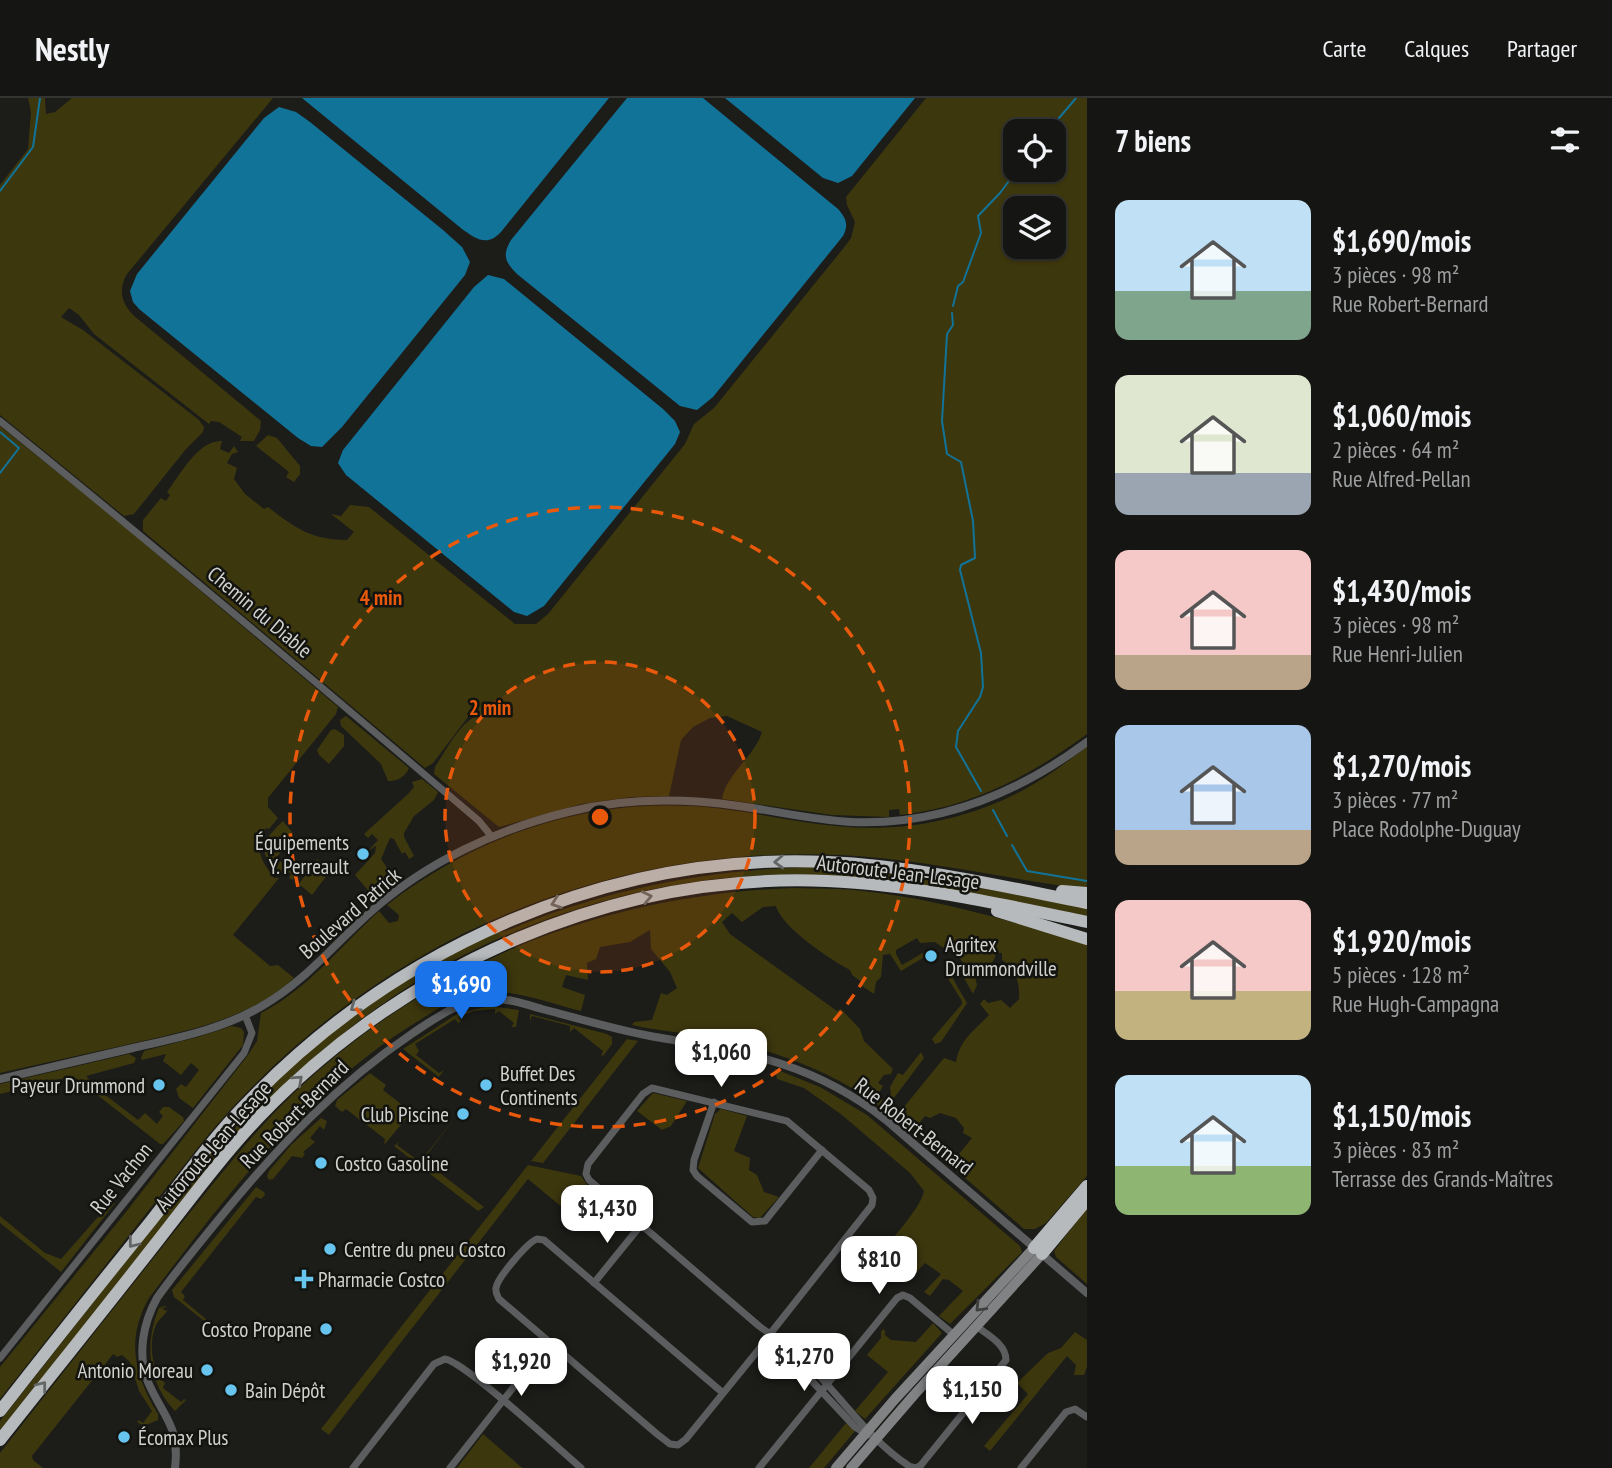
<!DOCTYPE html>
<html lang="fr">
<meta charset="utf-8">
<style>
body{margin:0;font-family:"PT Sans Narrow",sans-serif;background:#1e1e1c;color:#f1f3f6;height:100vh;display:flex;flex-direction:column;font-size:26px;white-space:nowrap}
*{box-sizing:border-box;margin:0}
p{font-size:23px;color:#9d9fa0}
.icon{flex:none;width:38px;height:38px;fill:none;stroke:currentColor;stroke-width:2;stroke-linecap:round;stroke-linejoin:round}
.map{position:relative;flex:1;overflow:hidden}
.details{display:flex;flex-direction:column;background:#151513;width:525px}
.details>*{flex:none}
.buttons{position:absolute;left:1003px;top:21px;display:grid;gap:14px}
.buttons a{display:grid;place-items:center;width:63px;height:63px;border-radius:14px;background:#151513;box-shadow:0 2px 5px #0004,0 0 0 2px #343433;font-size:35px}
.price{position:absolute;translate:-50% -60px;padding:0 16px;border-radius:14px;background:#fff;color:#222;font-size:23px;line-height:46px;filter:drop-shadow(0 2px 4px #0008)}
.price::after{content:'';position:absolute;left:50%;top:42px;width:21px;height:16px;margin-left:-10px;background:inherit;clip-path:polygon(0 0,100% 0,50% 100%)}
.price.on{background:#1a73e8;color:#fff}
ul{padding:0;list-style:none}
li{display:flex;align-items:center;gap:21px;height:175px;padding:0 28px}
li span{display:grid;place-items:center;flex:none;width:196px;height:140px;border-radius:14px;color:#555}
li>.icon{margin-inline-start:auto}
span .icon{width:84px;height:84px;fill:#fffc;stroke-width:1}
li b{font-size:30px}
h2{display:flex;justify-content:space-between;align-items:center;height:84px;padding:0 28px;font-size:30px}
header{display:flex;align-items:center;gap:42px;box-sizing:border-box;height:98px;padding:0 35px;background:#151513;border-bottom:2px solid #343433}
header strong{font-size:33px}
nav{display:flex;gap:38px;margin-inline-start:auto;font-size:24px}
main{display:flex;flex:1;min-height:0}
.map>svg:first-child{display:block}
.green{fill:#3d370e;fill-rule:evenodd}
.water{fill:#127398}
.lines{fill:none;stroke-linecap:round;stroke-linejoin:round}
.stream{stroke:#127398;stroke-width:2}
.minor{stroke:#5b5d5e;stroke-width:7}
.tertiary{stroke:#5b5d5e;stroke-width:8}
.secondary{stroke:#808284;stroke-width:10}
.motorway{stroke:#b6babc;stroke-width:12}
.oneway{stroke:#646666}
.oneway2{stroke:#3f3f3e}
.ring{fill:none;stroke:#e8590c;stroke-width:3.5;stroke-dasharray:12 9}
.poi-dot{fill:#66c4ef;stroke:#131310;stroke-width:2.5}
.labels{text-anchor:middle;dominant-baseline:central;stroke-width:5;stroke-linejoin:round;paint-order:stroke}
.street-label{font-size:21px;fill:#d1d1cf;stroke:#131310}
.poi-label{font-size:21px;fill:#d1d1cf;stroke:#131310;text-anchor:start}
.centre{fill:#e8590c;stroke:#131310;stroke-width:3.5}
.ring-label{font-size:21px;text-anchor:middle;font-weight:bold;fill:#e8590c;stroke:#131310;stroke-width:5;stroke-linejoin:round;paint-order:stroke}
</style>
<header>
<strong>Nestly</strong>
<nav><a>Carte</a><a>Calques</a><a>Partager</a></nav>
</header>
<main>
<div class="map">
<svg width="1087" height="1370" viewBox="0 0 1087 1370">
<rect width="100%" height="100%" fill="#1c1c19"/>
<!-- green -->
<g class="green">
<path d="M28 0H45L46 16 55 14 72 0H273L127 176C118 192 121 204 133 217L261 323 260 332 254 343H240L242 339 219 324 211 323 209 326 94 236 79 217 69 210 61 219 83 232 199 322 204 329 203 334 186 351 134 416 124 418 0 317V87L28 51 31 14Z"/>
<path d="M926 0H1087V636C1030 678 972 709 900 717L899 711 889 712V719L832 717 722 701C726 676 755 658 762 634L727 618 710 620 693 629 681 642 669 698 631 699 581 706 499 729 434 676 435 669C446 653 460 623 479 617V612L471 615 433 665 425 670 143 433V422L161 400 166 403 170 397 167 394C180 377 198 342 222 343L220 351 229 355 234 348 238 354 232 356 227 365 237 370 234 381 245 396 264 411 268 409C295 430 312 442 347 442L354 434 331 416 341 418 350 407 369 409 515 526H536L548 516 685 346 694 326 714 310 846 147 851 140 855 124 847 107 846 99ZM1054 33V72H1015V33ZM1015 110H1054V149H1015Z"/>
<path d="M0 328 112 418 338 609 336 616 268 700V709L278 720 269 731 266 730C252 749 262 764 274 780H279L233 837 270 868 278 867 294 880C248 923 180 934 121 948 80 957 40 966 0 975Z"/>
<path d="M268 337 277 340 300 368V376L294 384 286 379 289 374 256 348Z"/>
<path d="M346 618 409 670C406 678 397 684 388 683L381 666 341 628 340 622Z"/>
<path d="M335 631 344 637V648L329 666 319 657 317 652 331 632Z"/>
<path d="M1087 649V791C1005 781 924 761 841 757 595 746 367 849 208 1037L0 1301V1269L126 1114 248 957 257 943 261 915C308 891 341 848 379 813L389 825 398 823 399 817 387 807C472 741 580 702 688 708 738 710 786 723 836 728 901 735 968 722 1025 691 1047 679 1067 664 1087 649Z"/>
<path d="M422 681 438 694 434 702 414 718 404 735V739L414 758 409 761 405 754 402 756 394 741 390 740 381 761 398 786 382 797 373 798 355 777 375 755 376 749 375 748 365 756 378 742 372 736 368 740 364 736 409 695 414 689 412 684Z"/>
<path d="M283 723 292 734V741L276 760 294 774 296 772 297 777 292 782 289 780 291 776 286 772 282 776C256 755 260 745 283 723Z"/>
<path d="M317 761 331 772 312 797 299 786Z"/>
<path d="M817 769C909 775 997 793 1087 810V818C996 800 907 780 814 777 678 772 535 812 419 882 359 919 305 964 256 1015 223 1049 194 1089 164 1127 110 1195 55 1264 0 1332V1323L222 1041 284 975 339 928 416 875 494 835 506 833C605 791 709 771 817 769Z"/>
<path d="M794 790C817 791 840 790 863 793 940 801 1013 824 1087 846V1078L1046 1125 1035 1131H1024L950 1067 972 1040 963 1035 964 1030 956 1020 940 1015 930 1020 925 1018 912 1034 895 1020 944 960 956 964C960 941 974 933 989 917L980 906 984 901 988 905 1001 902 1010 910 1019 901C1020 886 1016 870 1002 862V855H996C996 861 988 871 982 873L976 868 973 871 977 887 973 896 959 871 964 867 952 847 945 851 935 844 920 845 917 840 896 852V856L902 867 926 853H929L928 857 901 873 890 856 883 857 881 879 876 884 874 896 862 888 863 885 852 877 850 872C831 862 781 829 776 808L763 809 742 824 732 815 722 824 730 836 837 913 841 911 860 931 864 943 893 971 891 976 884 977 878 985 883 988 877 998 885 1004 891 996 890 989 898 975 903 977 921 954 924 960 885 1012C838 977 786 956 728 943 697 936 664 934 632 927L634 924 652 922 661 895 667 897 677 890 670 874 651 851 650 832 630 844 600 849 596 861 587 865 588 882 566 877 562 889 585 897 581 913C548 905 511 889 477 895 453 899 435 913 415 925 305 993 225 1099 149 1200 125 1242 135 1278 158 1316V1322L144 1328 137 1324 139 1322 143 1325 152 1313 139 1293 130 1264 122 1257 117 1259 113 1256 100 1273 104 1276 102 1278 98 1275 32 1358 33 1362 43 1370H0V1355C57 1282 114 1210 171 1138 211 1089 249 1038 295 994 433 863 605 797 794 790Z"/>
<path d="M949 874 967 905 941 944 935 946 932 941 962 906V903L945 876Z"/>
<path d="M489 908 519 912 516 929H511L514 925 499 913 495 916V911L474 913 458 919 461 924 458 925 455 921 415 946 419 953 416 957 439 975 444 972 439 979 403 951 457 916Z"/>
<path d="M530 916 607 936 612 939V946L604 957 601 958 603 953 574 930 570 934V928L532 918 530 923Z"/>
<path d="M232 928 241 930 244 934 243 947 193 1010 179 1000 176 991 181 986 186 989 199 972 191 965 181 977 163 963 166 956 142 962 141 960 144 953 198 939Z"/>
<path d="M627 941 638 943 543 1065 531 1063Z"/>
<path d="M129 956 136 960 134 965 86 978 104 996 138 1022 145 1015 157 1026 163 1018 159 1014 163 1009H169L183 1019 184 1023 163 1046H160L73 978 0 996V986Z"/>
<path d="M775 971 820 989 867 1017 1020 1148 1022 1154 950 1226 939 1218 963 1193 949 1182 943 1181 930 1198 924 1194 941 1176 925 1165 914 1177 909 1178 905 1182 902 1181 898 1171 895 1172V1175L877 1177 872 1175 865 1180 861 1177C876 1158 920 1114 924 1093L910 1075 842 1017 804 990 777 981Z"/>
<path d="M370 975 386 987 383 992 410 1013 415 1010 384 1047 385 1041 346 1011 342 1014 335 1008 337 1002Z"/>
<path d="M653 995 687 1003 671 1028 662 1032 637 1013Z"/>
<path d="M721 1011 747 1018 734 1053 750 1060 749 1072 757 1077 764 1094 779 1099 760 1120 753 1119 698 1070 715 1016Z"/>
<path d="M456 1018 423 1062 484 1109 478 1113 394 1048 400 1043 397 1047 420 1064Z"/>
<path d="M321 1020 327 1023 324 1032 320 1028 310 1040 315 1044 303 1054 305 1056 302 1060 292 1058 273 1081 269 1082 267 1078 269 1073 292 1046Z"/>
<path d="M528 1067 581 1078 588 1088 563 1110 528 1081 329 1337 321 1331Z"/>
<path d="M256 1089 264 1094 265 1097 261 1101 256 1099 181 1194 185 1198 183 1202 224 1236 229 1232 230 1236 223 1238 174 1199 172 1192Z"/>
<path d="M113 1104 115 1105 61 1174 0 1125V1118L45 1155 61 1161 97 1120 106 1114 98 1107 100 1105 108 1111Z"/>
<path d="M1087 1110V1186L1056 1159 1054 1153Z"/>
<path d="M164 1208 168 1209 162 1210 166 1213 168 1212C165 1216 160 1221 157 1225 148 1242 151 1273 165 1285L163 1290 181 1304 184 1301 186 1302 175 1313C148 1285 144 1245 159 1210Z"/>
<path d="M933 1225 942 1235 865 1321 855 1313 888 1274 867 1257 881 1240V1234L883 1231 886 1234 884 1236 891 1242 916 1244Z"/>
<path d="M1075 1234 1087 1242V1269L1084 1277H1074L1076 1267 1067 1258 990 1353 984 1348 1028 1296 1017 1285 1048 1255 1061 1250Z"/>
<path d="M846 1325 855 1333 824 1370H809Z"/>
<path d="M483 1336 520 1368 523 1370H457Z"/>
</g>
<!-- water -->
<g class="water">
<path d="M302 0H609L501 134C487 149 476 141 462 131Z"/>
<path d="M627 0H703L838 111C846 120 849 127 843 138L713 299 697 312 680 308 517 176C505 164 502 157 511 142Z"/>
<path d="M725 0H915L852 78 838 85 823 80Z"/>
<path d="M279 9 296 14 310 24 443 132 462 149 470 164 465 177 342 329 322 349 311 348 298 340 139 211 133 204 130 193 137 176 264 20Z"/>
<path d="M488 177 504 181 663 311 675 323 680 334 675 346 544 508 527 518 514 514 346 377 338 365 343 352 474 189Z"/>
</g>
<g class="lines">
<!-- stream -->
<g class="stream">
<path d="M1048 33 1076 0"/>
<path d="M0 93 33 49 40 0"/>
<path d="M953 208 958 188 963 184 981 135 978 118 1000 95 1017 72"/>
<path d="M952 215 953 227 947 236 942 323 947 356 961 364 973 423 975 460 961 467 960 472 981 555 983 589 980 599 958 633 956 649 981 693"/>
<path d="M0 334 19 350 0 375"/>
<path d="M993 712 1007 738"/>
<path d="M1012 747 1027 773 1087 783"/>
</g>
<!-- minor -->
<g class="minor">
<path d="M0 323C162 454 321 588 479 723L492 739"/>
<path d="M714 1004 694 1062 693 1072 697 1078 752 1124 765 1123 822 1052"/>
<path d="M594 1185 641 1127"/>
<path d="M770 1236 772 1245 795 1265 855 1329 868 1337"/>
<path d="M0 1260 244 955 252 935 245 917"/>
<path d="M723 1295 544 1142 537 1141C528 1144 497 1180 496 1190 495 1194 497 1197 499 1201L657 1336 670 1346 678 1347 686 1341 764 1245 770 1236 872 1107 873 1100 869 1092 787 1023 652 990 643 996 588 1066 586 1076 589 1082 759 1228C772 1238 786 1244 798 1256 837 1292 865 1339 909 1368L916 1370 921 1367 1006 1262C1006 1246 988 1237 976 1228"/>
<path d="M353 1370 434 1266 445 1261C465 1264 559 1351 581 1370"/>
<path d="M450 1370 549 1244"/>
<path d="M759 1370 897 1200 903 1197 910 1200 953 1236"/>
<path d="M1021 1370 1066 1314 1075 1311 1087 1319"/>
</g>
<!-- tertiary -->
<g class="tertiary">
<path d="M0 981C44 971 89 960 133 950 177 940 223 931 262 908 306 883 336 844 374 811 429 763 498 731 568 714 624 700 682 700 739 708 776 713 813 722 851 724 939 728 1017 696 1087 644"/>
<path d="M175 1370C180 1327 163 1319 148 1284 137 1257 143 1225 157 1200 176 1173 198 1147 219 1121 277 1050 337 986 413 935 437 919 460 902 490 901 507 900 525 906 542 911 577 920 613 931 650 938 741 954 810 962 886 1022L1087 1195"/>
</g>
<!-- secondary -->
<g class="secondary">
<path d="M836 1370 895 1301 1034 1150"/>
<path d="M851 1370 914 1297 1042 1156"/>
</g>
<!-- motorway -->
<g class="motorway">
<path d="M1062 793 1087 795"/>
<path d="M997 813 1087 841"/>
<path d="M1034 1150 1087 1088"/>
<path d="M1042 1156 1087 1102"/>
<path d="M0 1313C50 1249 100 1186 151 1123 182 1083 211 1042 246 1006 397 848 609 754 828 764 916 768 1001 788 1087 805"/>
<path d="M0 1342C53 1275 107 1208 160 1140 192 1099 224 1056 260 1018 407 866 613 774 827 783 915 787 1001 806 1087 824"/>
</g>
</g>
<!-- one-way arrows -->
<defs><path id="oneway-chevron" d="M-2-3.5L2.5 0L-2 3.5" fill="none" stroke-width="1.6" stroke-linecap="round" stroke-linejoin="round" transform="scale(1.75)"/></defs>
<g class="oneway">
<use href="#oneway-chevron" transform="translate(779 764) rotate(178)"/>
<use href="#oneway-chevron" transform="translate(647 799) rotate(-12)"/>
<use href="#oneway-chevron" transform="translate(556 805) rotate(161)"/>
<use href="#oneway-chevron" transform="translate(355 909) rotate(144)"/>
<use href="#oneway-chevron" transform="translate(298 982) rotate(-42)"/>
<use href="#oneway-chevron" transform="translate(133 1145) rotate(128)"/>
<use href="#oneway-chevron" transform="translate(42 1288) rotate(-52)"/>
</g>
<use class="oneway2" href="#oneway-chevron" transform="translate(980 1209) rotate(134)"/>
<!-- distance rings -->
<circle cx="600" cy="719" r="155" fill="#e8590c" fill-opacity=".12"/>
<g class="ring">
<circle cx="600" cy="719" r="155"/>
<circle cx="600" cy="719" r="310"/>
</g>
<!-- markers -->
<g class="poi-dot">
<circle cx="363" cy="756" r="7"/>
<circle cx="931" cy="858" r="7"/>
<circle cx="159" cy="987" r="7"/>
<circle cx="486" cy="987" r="7"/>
<circle cx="463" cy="1016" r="7"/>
<circle cx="321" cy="1065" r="7"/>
<circle cx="330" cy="1151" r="7"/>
<path d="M300.5 1170.5h7v7h7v7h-7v7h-7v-7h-7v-7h7z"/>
<circle cx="326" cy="1231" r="7"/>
<circle cx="207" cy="1272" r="7"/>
<circle cx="231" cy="1292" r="7"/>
<circle cx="124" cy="1339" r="7"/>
</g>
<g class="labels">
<!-- street labels -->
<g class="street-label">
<text transform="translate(260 514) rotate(40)">Chemin du Diable</text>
<text transform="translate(898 774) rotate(7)">Autoroute Jean-Lesage</text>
<text transform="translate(350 815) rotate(-41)">Boulevard Patrick</text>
<text transform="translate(294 1016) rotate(-45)">Rue Robert-Bernard</text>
<text transform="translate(914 1028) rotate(38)">Rue Robert-Bernard</text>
<text transform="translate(213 1048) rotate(-49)">Autoroute Jean-Lesage</text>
<text transform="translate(121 1080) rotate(-51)">Rue Vachon</text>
</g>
<!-- poi labels -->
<g class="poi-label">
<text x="349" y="744" text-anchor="end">Équipements<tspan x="349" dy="24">Y. Perreault</tspan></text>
<text x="945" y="846">Agritex<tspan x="945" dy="24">Drummondville</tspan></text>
<text x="500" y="975">Buffet Des<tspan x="500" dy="24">Continents</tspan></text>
<text x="145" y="987" text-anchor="end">Payeur Drummond</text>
<text x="449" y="1016" text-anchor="end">Club Piscine</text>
<text x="335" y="1065">Costco Gasoline</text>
<text x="344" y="1151">Centre du pneu Costco</text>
<text x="318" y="1181">Pharmacie Costco</text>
<text x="312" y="1231" text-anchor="end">Costco Propane</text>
<text x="193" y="1272" text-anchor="end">Antonio Moreau</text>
<text x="245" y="1292">Bain Dépôt</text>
<text x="138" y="1339">Écomax Plus</text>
</g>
</g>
<circle cx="600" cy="719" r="10" class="centre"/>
<g class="ring-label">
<text x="381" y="507">4 min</text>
<text x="490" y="617">2 min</text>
</g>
</svg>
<div class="buttons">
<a><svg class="icon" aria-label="locate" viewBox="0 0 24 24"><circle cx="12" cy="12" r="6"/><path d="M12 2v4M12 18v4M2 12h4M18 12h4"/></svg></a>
<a><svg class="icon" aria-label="layers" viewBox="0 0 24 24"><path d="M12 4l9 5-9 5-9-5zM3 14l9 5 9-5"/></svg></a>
</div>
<b class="price on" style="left:461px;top:923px">$1,690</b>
<b class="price" style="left:721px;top:991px">$1,060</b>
<b class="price" style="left:607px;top:1147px">$1,430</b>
<b class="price" style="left:879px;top:1198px">$810</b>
<b class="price" style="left:804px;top:1295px">$1,270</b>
<b class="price" style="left:521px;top:1300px">$1,920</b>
<b class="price" style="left:972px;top:1328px">$1,150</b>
</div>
<section class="details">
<h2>7 biens<svg class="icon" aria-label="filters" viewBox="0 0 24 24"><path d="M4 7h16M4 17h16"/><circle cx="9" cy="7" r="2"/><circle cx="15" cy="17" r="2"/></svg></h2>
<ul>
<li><span style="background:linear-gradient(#bfe0f5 65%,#7fa58c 0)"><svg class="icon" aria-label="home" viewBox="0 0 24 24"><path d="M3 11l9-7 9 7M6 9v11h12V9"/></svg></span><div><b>$1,690/mois</b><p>3 pièces · 98 m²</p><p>Rue Robert-Bernard</p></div></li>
<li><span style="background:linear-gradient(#dfe7d0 70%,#9aa5b1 0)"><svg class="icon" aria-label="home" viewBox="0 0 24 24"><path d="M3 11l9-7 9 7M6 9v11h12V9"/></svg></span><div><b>$1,060/mois</b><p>2 pièces · 64 m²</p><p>Rue Alfred-Pellan</p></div></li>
<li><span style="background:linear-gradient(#f6c9c9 75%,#b9a48a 0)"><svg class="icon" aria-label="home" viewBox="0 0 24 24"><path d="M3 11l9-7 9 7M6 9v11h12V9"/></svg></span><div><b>$1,430/mois</b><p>3 pièces · 98 m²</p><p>Rue Henri-Julien</p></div></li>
<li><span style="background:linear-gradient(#a9c7e8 75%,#b9a48a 0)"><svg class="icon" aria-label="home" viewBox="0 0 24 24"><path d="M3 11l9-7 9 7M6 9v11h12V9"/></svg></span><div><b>$1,270/mois</b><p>3 pièces · 77 m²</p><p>Place Rodolphe-Duguay</p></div></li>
<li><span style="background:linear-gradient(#f6c9c9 65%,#c2b280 0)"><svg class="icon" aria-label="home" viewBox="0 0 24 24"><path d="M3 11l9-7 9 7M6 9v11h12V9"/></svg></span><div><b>$1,920/mois</b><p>5 pièces · 128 m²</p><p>Rue Hugh-Campagna</p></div></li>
<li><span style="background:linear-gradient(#bfe0f5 65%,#8fb573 0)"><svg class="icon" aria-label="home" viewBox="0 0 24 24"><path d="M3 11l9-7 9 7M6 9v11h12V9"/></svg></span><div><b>$1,150/mois</b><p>3 pièces · 83 m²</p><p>Terrasse des Grands-Maîtres</p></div></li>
</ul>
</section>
</main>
